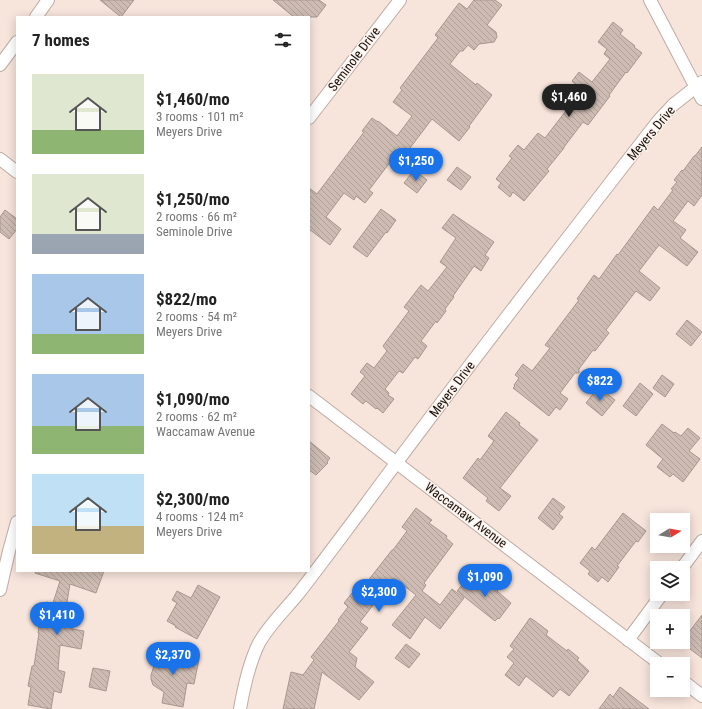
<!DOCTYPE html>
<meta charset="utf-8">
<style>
body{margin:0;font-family:"Roboto Condensed",sans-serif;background:#f6f6f6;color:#222;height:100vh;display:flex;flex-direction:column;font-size:15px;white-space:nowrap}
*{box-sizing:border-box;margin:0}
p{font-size:13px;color:#767676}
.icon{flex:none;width:22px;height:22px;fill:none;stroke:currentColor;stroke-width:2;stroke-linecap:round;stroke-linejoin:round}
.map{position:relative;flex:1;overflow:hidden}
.side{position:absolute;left:16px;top:16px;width:294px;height:556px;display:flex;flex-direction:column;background:#fff;border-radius:0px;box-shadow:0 2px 10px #0003}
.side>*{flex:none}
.needle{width:26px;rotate:79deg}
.controls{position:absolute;left:650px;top:513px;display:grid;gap:8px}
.controls a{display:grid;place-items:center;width:40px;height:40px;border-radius:0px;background:#fff;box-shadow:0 2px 10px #0003;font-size:20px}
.price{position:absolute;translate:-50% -34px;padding:0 9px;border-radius:14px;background:#1a73e8;color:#fff;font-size:13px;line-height:26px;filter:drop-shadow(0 1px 2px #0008)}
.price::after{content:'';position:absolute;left:50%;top:24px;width:12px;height:9px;margin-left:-6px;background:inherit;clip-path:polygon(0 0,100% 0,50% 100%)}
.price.active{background:#222;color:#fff}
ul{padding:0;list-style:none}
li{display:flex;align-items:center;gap:12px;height:100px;padding:0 16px}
li span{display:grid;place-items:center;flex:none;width:112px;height:80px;border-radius:0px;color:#555}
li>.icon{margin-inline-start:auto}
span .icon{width:48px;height:48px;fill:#fffc;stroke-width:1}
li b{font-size:17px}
h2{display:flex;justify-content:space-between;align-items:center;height:48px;padding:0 16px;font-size:17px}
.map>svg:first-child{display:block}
.building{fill:url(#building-back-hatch);stroke:#a8978f}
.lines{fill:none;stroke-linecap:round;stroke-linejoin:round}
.minor-casing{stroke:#beaba3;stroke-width:14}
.minor{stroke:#fff;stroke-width:12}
.labels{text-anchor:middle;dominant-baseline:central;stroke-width:3;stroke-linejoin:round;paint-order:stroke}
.street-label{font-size:13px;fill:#16100d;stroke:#fef3ed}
</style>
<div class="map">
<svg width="702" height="709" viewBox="0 0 702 709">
<defs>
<pattern id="building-back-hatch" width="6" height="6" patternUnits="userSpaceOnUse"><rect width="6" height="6" fill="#cebcb3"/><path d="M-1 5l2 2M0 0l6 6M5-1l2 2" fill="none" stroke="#b0a199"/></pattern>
</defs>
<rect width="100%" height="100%" fill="#f7e4db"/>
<!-- building -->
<g class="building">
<path d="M100 0H134L121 17Z"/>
<path d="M273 0H319L326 5 317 17H294Z"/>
<path d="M474 0H495L502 5 487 25 496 32 497 37 494 42 479 44 474 50 468 45 463 51H460L450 64 476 85 477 83 492 95 469 126 470 127 459 141 432 119 410 148 411 149 398 166 391 161 369 190 373 193 365 203 356 196 354 200 344 193 326 217 341 229 330 245 309 229V188L317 194 364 132 362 131 372 118 378 122V121L397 136 412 116 393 102 402 90 400 88 438 38 435 35 459 3 467 9Z"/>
<path d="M613 22 623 30 620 34 635 46 634 47 642 53 627 73 626 72 609 95 610 96 588 125 583 122 564 147V148L547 169 549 171 524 201 513 192 510 197 498 187 501 183 496 179 512 158 509 156 518 145 524 150 538 133 545 138 582 90 572 81 579 72 592 82 610 59 604 54 607 49 598 42Z"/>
<path d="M702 147V195L694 206 688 201 673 221 686 230 680 238 698 252 687 266 659 245 639 271 660 288 650 301 636 291 606 330 609 333 595 351 593 350 579 369V373H575L560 393 568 399 560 410 556 407 549 416 513 388 515 386 514 385 519 378 515 375 523 364 532 371 550 348 545 345 579 300 577 299 594 275 599 279 617 254 618 255 654 206 658 210 673 190 671 189 677 182 674 180 682 170 683 171 694 156H695Z"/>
<path d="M457 167 471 177 461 190 447 180Z"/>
<path d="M414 170 427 180 417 193 404 183Z"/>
<path d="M381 209 396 220 387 233 386 232 367 257 353 247Z"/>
<path d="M5 210 17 219V229L9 239 0 232V217Z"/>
<path d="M453 214 494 242 485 255 489 258 481 271 474 266 453 296 454 297 445 309 446 311 437 323 436 321 421 341 427 346 418 359 415 357 403 373 399 371 385 389 389 393 388 395 394 399 383 413 377 408 376 409 366 401 363 404 351 394 365 376 360 372 367 363 374 368 387 351 383 346 409 311 404 307 421 285 428 291 447 267 440 262 456 238 442 228Z"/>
<path d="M687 320 702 332 691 346 676 334Z"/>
<path d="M662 375 674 384 665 397 653 388Z"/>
<path d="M640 383 653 394 636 416 623 406Z"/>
<path d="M601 389 615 400 602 416 586 403 596 390 599 392Z"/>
<path d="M506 412 520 423 519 425 538 440 500 488 511 496 499 511 486 501 488 498 463 478 478 458 480 460 494 441 488 436Z"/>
<path d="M662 424 674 433 675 432 681 436 688 428 700 438 689 451 700 459 683 482 673 474 670 477 657 467 663 459 646 445Z"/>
<path d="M309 441 330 458 327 462 328 463 316 475 309 470Z"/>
<path d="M553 498 565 507 559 514 563 517 553 530 538 518Z"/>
<path d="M416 508 432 520 429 523 447 536 446 538 453 544 424 583 426 585 422 591 440 605 452 589 464 598 440 629 425 617 410 639 392 625 416 595 394 578 360 622 368 628 349 652 357 658 355 667 374 682 359 700 322 672 314 709H283L291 672 303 675 314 660 311 657 339 621 338 620 348 607 344 603 352 593 356 596 392 550H393L407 531 402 527Z"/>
<path d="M623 513 646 531 638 542 636 541 617 566 619 567 608 582 602 577 598 582 588 574 590 571 580 563 592 547 595 550Z"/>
<path d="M36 571H104L96 593 70 584 65 614 74 615 72 629 84 631 81 649 60 645 58 670 65 672 61 693 54 691 51 709 28 705 31 687 28 686 32 666H34L39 633H38L41 613H44L46 602 53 603 60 581 35 573Z"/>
<path d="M467 579 480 588 487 579 498 589 497 591 511 603 499 619 498 618 495 621 457 591Z"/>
<path d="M198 585 220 597 197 639 175 627 176 626 167 621 177 603 172 600 177 591 191 598Z"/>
<path d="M702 615V658L681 642H683V640Z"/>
<path d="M530 618 535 621 548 631 546 635 567 651 568 649 579 658 577 660 589 671 569 696 560 689 553 697 526 676 519 686 505 675 514 663 507 657 514 649 510 646Z"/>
<path d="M406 644 420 654 409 668 395 658Z"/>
<path d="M165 648 169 653 199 659 194 684 187 683 183 707 162 703 164 692 153 685 151 679V675L154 666 149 659Z"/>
<path d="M93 668 110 671 106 691 89 687Z"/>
<path d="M620 687 649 709H599L610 694 613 697Z"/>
</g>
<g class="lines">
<!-- minor casing -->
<g class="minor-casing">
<g id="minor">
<path d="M650 0 702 99"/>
<path d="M36 17 48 0"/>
<path d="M0 65 17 42"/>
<path d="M309 118 400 0"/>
<path d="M0 159 17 172"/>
<path d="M309 396 660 664"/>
<path d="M682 568 702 541"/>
<path d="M0 590 9 551 17 522"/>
<path d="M628 640 662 594"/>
<path d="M683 681 702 696"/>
<path d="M240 709C244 686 249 663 259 643 269 625 285 610 298 594 319 567 339 540 360 512 457 380 558 250 659 120L673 105 702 82"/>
</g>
</g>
<!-- minor -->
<use href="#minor" class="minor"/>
</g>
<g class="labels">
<!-- street labels -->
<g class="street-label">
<text transform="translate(354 59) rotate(-53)">Seminole Drive</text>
<text transform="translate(651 133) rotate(-50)">Meyers Drive</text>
<text transform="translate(452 389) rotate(-53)">Meyers Drive</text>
<text transform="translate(466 515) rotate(37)">Waccamaw Avenue</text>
</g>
</g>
</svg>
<div class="controls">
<a><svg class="needle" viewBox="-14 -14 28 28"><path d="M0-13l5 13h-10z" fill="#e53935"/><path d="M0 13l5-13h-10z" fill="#767676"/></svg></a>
<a><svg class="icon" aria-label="layers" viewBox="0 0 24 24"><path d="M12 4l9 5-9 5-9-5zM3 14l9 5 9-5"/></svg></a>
<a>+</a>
<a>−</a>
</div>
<b class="price active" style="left:569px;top:118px">$1,460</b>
<b class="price" style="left:416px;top:182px">$1,250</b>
<b class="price" style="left:600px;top:402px">$822</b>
<b class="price" style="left:485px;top:598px">$1,090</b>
<b class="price" style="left:379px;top:613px">$2,300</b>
<b class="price" style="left:57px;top:636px">$1,410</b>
<b class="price" style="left:173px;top:676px">$2,370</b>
<section class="side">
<h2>7 homes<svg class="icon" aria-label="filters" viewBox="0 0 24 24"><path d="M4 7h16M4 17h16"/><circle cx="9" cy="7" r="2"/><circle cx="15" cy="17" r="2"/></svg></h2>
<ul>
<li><span style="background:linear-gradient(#dfe7d0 70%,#8fb573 0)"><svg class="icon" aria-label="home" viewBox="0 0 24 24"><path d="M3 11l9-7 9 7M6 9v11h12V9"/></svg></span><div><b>$1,460/mo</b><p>3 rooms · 101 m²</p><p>Meyers Drive</p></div></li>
<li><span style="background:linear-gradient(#dfe7d0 75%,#9aa5b1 0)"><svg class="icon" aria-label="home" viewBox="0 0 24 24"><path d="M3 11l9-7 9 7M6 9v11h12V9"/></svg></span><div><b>$1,250/mo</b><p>2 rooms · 66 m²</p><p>Seminole Drive</p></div></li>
<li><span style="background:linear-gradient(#a9c7e8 75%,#8fb573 0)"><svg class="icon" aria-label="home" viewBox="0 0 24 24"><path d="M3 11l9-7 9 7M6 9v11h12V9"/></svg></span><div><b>$822/mo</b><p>2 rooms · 54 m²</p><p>Meyers Drive</p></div></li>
<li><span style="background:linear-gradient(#a9c7e8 65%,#8fb573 0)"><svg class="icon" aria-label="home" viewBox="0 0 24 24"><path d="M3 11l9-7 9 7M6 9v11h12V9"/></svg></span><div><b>$1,090/mo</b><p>2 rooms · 62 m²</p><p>Waccamaw Avenue</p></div></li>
<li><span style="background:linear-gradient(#bfe0f5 65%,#c2b280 0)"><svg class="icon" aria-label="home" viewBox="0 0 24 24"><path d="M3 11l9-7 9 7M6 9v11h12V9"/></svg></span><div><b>$2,300/mo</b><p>4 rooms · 124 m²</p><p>Meyers Drive</p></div></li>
</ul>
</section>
</div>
